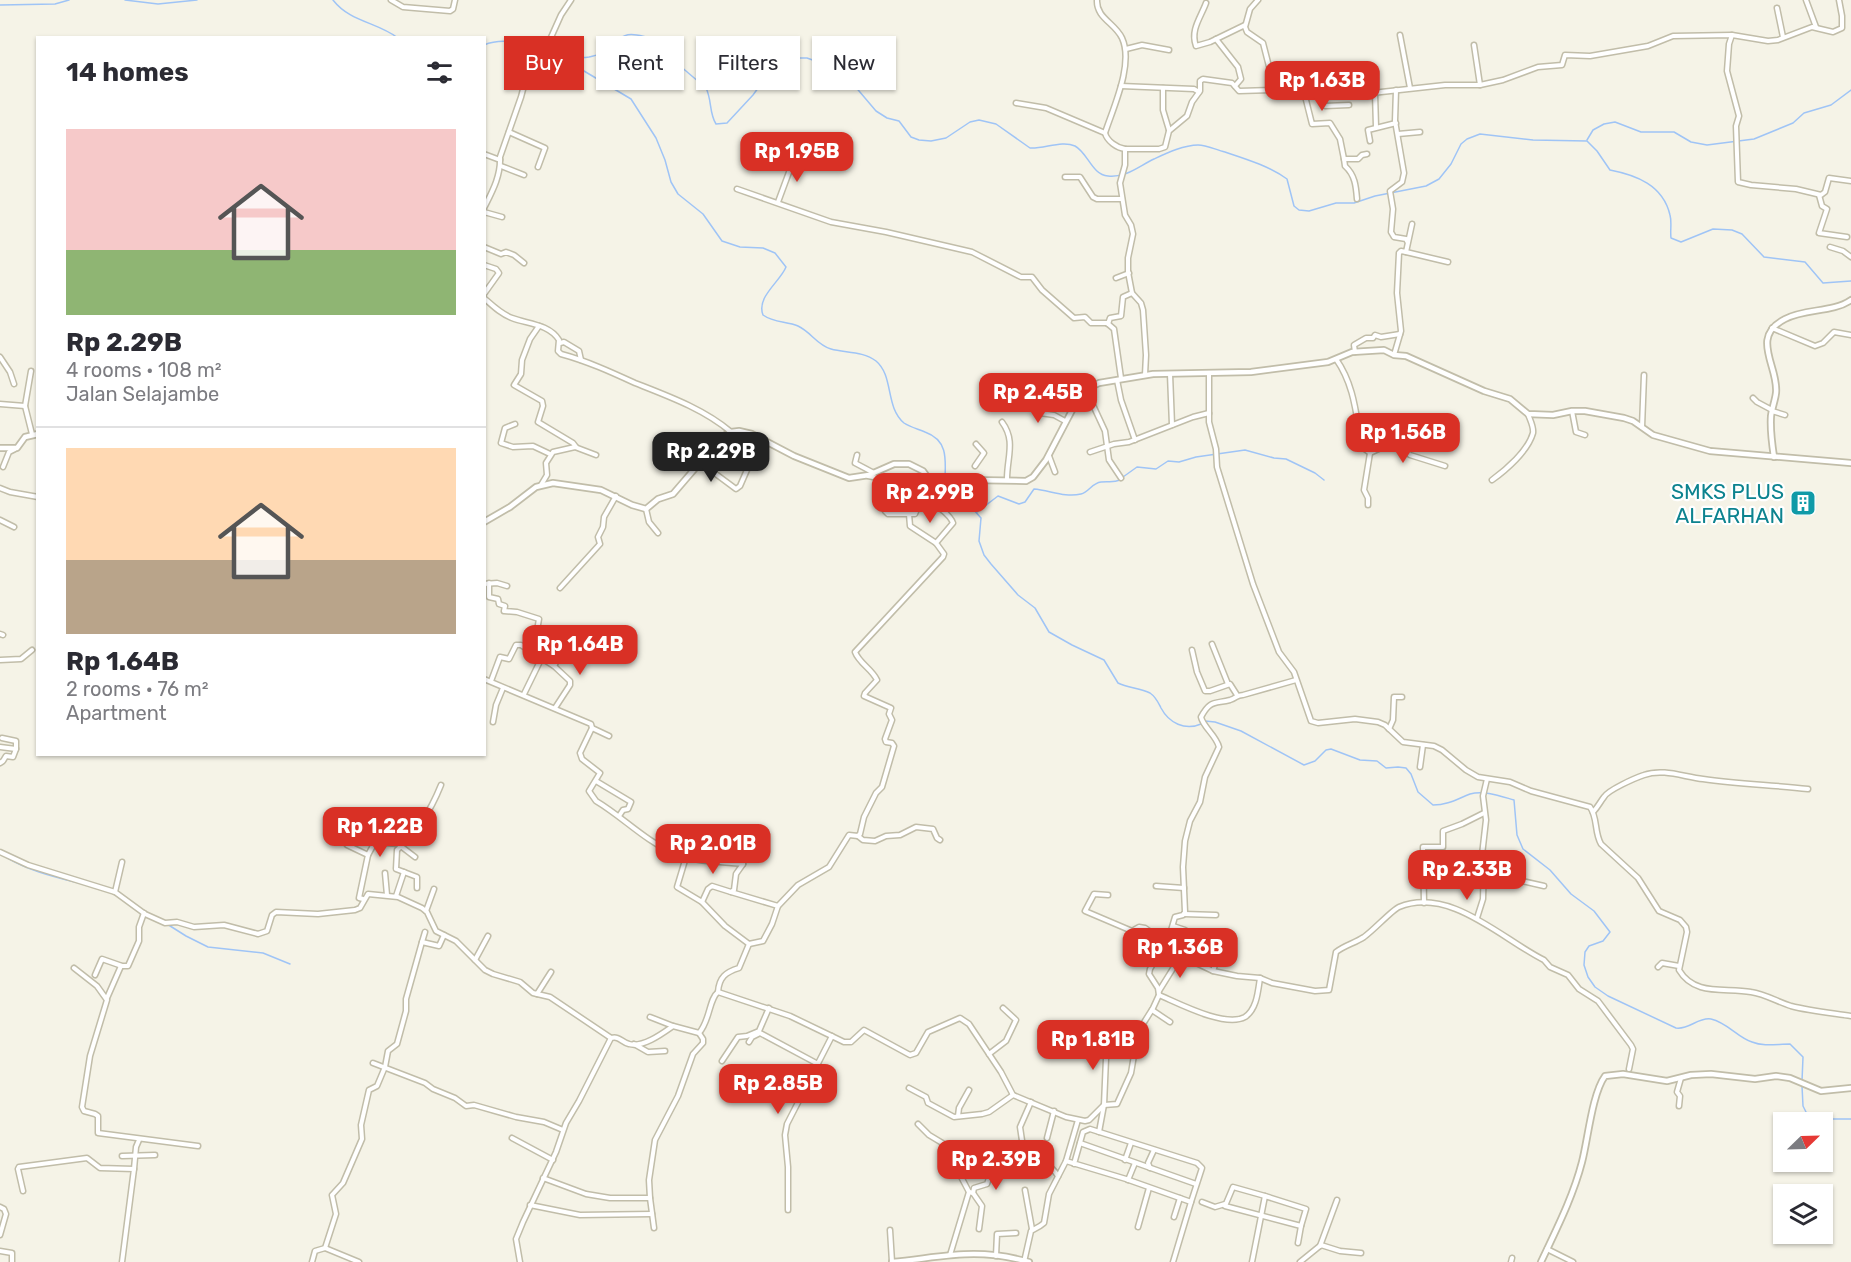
<!DOCTYPE html>
<meta charset="utf-8">
<style>
body{margin:0;font-family:Rubik,sans-serif;background:#f2f2f3;color:#2b2b33;height:100vh;display:flex;flex-direction:column;font-size:22px;white-space:nowrap}
*{box-sizing:border-box;margin:0}
p{font-size:20px;color:#7c7c81}
.icon{flex:none;width:33px;height:33px;fill:none;stroke:currentColor;stroke-width:2;stroke-linecap:round;stroke-linejoin:round}
.map{position:relative;flex:1;overflow:hidden}
.details{position:absolute;left:36px;top:36px;width:450px;height:720px;display:flex;flex-direction:column;background:#fff;border-radius:0px;box-shadow:0 2px 4px #0004}
.details>*{flex:none}
.banner{position:absolute;left:504px;top:36px;width:570px;height:54px;display:flex;gap:12px}
.needle{width:39px;rotate:67deg}
.fabs{position:absolute;left:1773px;top:1112px;display:grid;gap:12px}
.fabs a{display:grid;place-items:center;width:60px;height:60px;border-radius:0px;background:#fff;box-shadow:0 2px 4px #0004;font-size:30px}
.price{position:absolute;translate:-50% -51px;padding:0 14px;border-radius:12px;background:#d93025;color:#fff;font-size:20px;line-height:39px;filter:drop-shadow(0 2px 3px #0008)}
.price::after{content:'';position:absolute;left:50%;top:36px;width:18px;height:14px;margin-left:-9px;background:inherit;clip-path:polygon(0 0,100% 0,50% 100%)}
.price.current{background:#222;color:#fff}
ul{padding:0;list-style:none}
li{display:grid;align-content:center;gap:12px;height:318px;padding:0 30px}
li+li{border-top:2px solid #e1e1e2}
li span{display:grid;place-items:center;height:186px;border-radius:0px;color:#555}
li>.icon{margin-inline-start:auto}
span .icon{width:108px;height:108px;fill:#fffc;stroke-width:1}
li b{font-size:26px}
h2{display:flex;justify-content:space-between;align-items:center;height:72px;padding:0 30px;font-size:26px}
.pill{padding:0 21px;border-radius:0px;background:#fff;box-shadow:0 2px 4px #0004;font-size:21px;line-height:54px}
.pill.current{background:#d93025;color:#fff}
.map>svg:first-child{display:block}
.lines{fill:none;stroke-linecap:round;stroke-linejoin:round}
.stream{stroke:#9fc4f6;stroke-width:1.5}
.minor-casing{stroke:#c1bda9;stroke-width:7}
.tertiary-casing{stroke:#c1bda9;stroke-width:8}
.minor{stroke:#fff;stroke-width:4}
.tertiary{stroke:#fff;stroke-width:4.5}
.labels{text-anchor:middle;dominant-baseline:central;stroke-width:4.5;stroke-linejoin:round;paint-order:stroke}
.culture-label{font-size:21px;fill:#0d838f;stroke:#fff;text-anchor:end}
</style>
<div class="map">
<svg width="1851" height="1262" viewBox="0 0 1851 1262">
<rect width="100%" height="100%" fill="#f5f3e7"/>
<g class="lines">
<!-- stream -->
<g class="stream">
<path d="M125 0 158 4 197 0"/>
<path d="M333 0C350 22 377 22 398 38"/>
<path d="M0 5 55 4 69 0"/>
<path d="M484 45C518 31 558 62 589 57 597 55 608 53 615 47 619 44 616 43 620 39 627 32 637 35 646 37L706 88C712 100 709 113 716 124L727 123 753 95 777 62 791 58H807L832 67 848 78 876 111 887 118 899 121 911 137 919 140 931 141 946 138 970 122 979 120 996 124 1030 148C1044 149 1062 140 1075 146 1088 153 1092 175 1108 176 1126 178 1139 166 1154 159 1167 153 1184 145 1198 145 1207 145 1216 150 1225 152 1246 159 1269 166 1287 179L1294 206 1299 210 1309 211 1336 203H1354L1375 196 1426 186 1439 179 1451 164 1461 144 1467 139 1480 134 1533 140 1587 141 1597 151 1610 170C1636 175 1663 185 1670 215 1672 222 1670 231 1671 238L1681 242 1713 229 1732 230 1742 234 1764 257 1805 262 1823 283 1851 281"/>
<path d="M575 59 584 71 631 99 656 138 665 160 671 182 678 194 703 214 722 241 740 247 763 248 775 253 786 267C780 282 756 297 763 315 774 323 787 321 798 326 811 332 817 345 831 349 845 353 863 351 876 361 894 376 885 407 904 423 910 427 918 429 925 432 947 440 946 457 945 478L953 487"/>
<path d="M1587 140 1593 130 1604 124 1615 122 1641 132H1674L1691 142 1707 145 1754 139 1793 123 1804 113 1831 105 1851 90"/>
<path d="M1123 477 1137 467 1156 469 1168 461 1179 462 1196 457 1245 450 1274 458 1286 459 1315 473 1324 480"/>
<path d="M956 490 981 518 979 541 984 555 991 564 1018 595 1035 608 1049 632 1072 645 1104 660 1118 683C1128 688 1140 688 1150 693 1156 697 1158 702 1161 708 1169 723 1185 731 1201 724"/>
<path d="M977 512 998 496 1019 504 1025 502 1034 489C1049 490 1065 498 1081 494 1089 492 1092 483 1101 482 1109 481 1113 483 1120 480"/>
<path d="M1205 721 1215 722 1241 731 1304 765 1315 761 1326 750 1331 749 1360 760 1377 761 1386 768 1398 767 1406 768 1411 774 1418 792 1433 805C1448 805 1457 799 1470 794 1484 790 1500 796 1514 800L1517 835 1523 849 1550 870 1571 894 1594 911 1610 932 1603 941 1589 946 1585 952 1584 965 1588 977 1595 987 1608 996 1676 1028C1689 1030 1698 1017 1711 1019 1728 1023 1737 1037 1752 1042 1764 1047 1777 1044 1790 1044L1803 1057 1802 1081"/>
<path d="M6 857C34 874 66 879 97 888"/>
<path d="M167 924 186 936 208 947 263 953 290 964"/>
<path d="M1802 1086 1803 1106 1808 1116 1817 1119H1851"/>
</g>
<!-- minor casing -->
<g class="minor-casing">
<g id="minor">
<path d="M391 0 403 7 450 11 453 9 455 0"/>
<path d="M1097 0C1096 18 1115 23 1122 38 1134 64 1113 108 1105 133 1107 141 1117 148 1125 149V165L1120 183 1125 215 1131 225 1133 234 1128 258V272L1132 293 1141 303 1143 310 1146 355 1145 375"/>
<path d="M1258 0 1250 9 1245 27 1247 32 1263 43 1275 90"/>
<path d="M1806 0 1816 27"/>
<path d="M1206 3C1201 17 1190 30 1196 46L1210 42 1245 25"/>
<path d="M1777 8 1783 37"/>
<path d="M1400 35 1410 88"/>
<path d="M1732 35 1729 44 1727 71 1739 116 1736 126 1738 182 1751 185 1796 189 1821 195 1825 192 1829 178 1851 181"/>
<path d="M1216 39 1238 67 1241 79 1235 86"/>
<path d="M1474 45 1480 85"/>
<path d="M1126 49 1142 45 1169 50"/>
<path d="M1121 86 1194 89 1199 92"/>
<path d="M1163 88V110L1169 130"/>
<path d="M1396 90 1395 121 1404 173 1402 182 1390 191 1393 209 1391 232 1394 237 1406 239 1407 241"/>
<path d="M1321 93 1325 106 1349 105"/>
<path d="M1375 93 1376 127"/>
<path d="M1305 96 1312 124 1330 123 1340 139 1344 159"/>
<path d="M1016 103 1046 108 1105 133"/>
<path d="M509 132 545 148 538 167"/>
<path d="M1398 134 1420 132"/>
<path d="M1370 141 1368 130 1396 123"/>
<path d="M1125 149H1159L1165 147 1169 131 1187 116 1192 102 1200 91V81L1203 79 1232 83 1239 91 1298 89 1308 97 1334 89 1363 94 1445 85H1480L1503 80 1538 67 1562 65 1565 55 1590 56 1648 46 1673 36 1732 35 1768 41 1778 40 1812 27 1833 32 1842 28V16L1839 0"/>
<path d="M484 154 500 160"/>
<path d="M501 166 524 175"/>
<path d="M1065 177H1080L1093 197 1097 199H1122"/>
<path d="M737 189 831 222 886 232 972 252 1021 277H1032L1042 290 1074 318 1085 317 1091 323H1107L1114 329 1121 378"/>
<path d="M1819 195 1822 206 1827 209 1819 233 1847 237"/>
<path d="M1357 199C1356 186 1355 175 1345 166L1344 159H1358L1362 155 1367 154"/>
<path d="M778 202 795 156"/>
<path d="M484 208C492 192 501 176 500 157L521 97 529 67 532 61 544 53 561 15 571 0"/>
<path d="M484 212 502 217"/>
<path d="M484 247 501 254 506 252 514 255 524 263"/>
<path d="M1830 247 1843 251 1851 257"/>
<path d="M1406 252 1448 262"/>
<path d="M484 265 496 269 499 273 484 294"/>
<path d="M1116 278 1129 273"/>
<path d="M484 298C493 306 501 314 512 318 528 324 549 324 559 340L558 351 561 354C587 361 611 372 635 383 668 396 704 409 731 432"/>
<path d="M1108 324 1110 318 1121 316 1123 297 1132 293"/>
<path d="M539 326 530 339 522 360 521 374 514 385 542 401 543 406 538 422 573 443 576 447"/>
<path d="M1772 328 1815 346 1823 343 1834 332 1851 335"/>
<path d="M560 343 564 342 579 351 581 360"/>
<path d="M1355 352 1354 345 1366 338H1373L1375 335 1381 337 1400 334"/>
<path d="M1394 355 1401 331 1397 293 1399 253 1401 251 1406 252 1412 224"/>
<path d="M0 357 10 372 14 384"/>
<path d="M1336 359C1355 386 1356 416 1362 447L1370 453 1364 490 1368 498V505"/>
<path d="M31 371 25 406 32 434"/>
<path d="M1209 373V422L1216 449 1217 467 1253 584 1279 652 1294 672 1311 721 1318 723 1355 719 1378 722 1385 725 1403 742 1434 746 1442 750 1466 770 1478 777 1510 782 1531 791 1590 807C1598 818 1594 832 1601 844L1638 878 1659 911 1680 920 1686 927 1687 932 1679 970C1695 997 1726 987 1751 992 1765 994 1778 1002 1791 1006 1810 1011 1831 1013 1851 1016"/>
<path d="M1170 374 1172 425"/>
<path d="M1117 380 1121 400 1135 440"/>
<path d="M1086 390 1105 431 1109 460 1121 478"/>
<path d="M1753 398 1757 402 1772 410"/>
<path d="M1037 403 1040 413 1054 415 1065 421"/>
<path d="M0 404 25 406"/>
<path d="M1572 411 1576 432 1585 435"/>
<path d="M1772 411 1785 415"/>
<path d="M1002 422C1016 441 1007 457 1007 479"/>
<path d="M515 424 505 428 501 443 513 447 533 446 550 454"/>
<path d="M1642 427 1644 375"/>
<path d="M1090 452 1114 444 1129 442 1193 417 1209 413"/>
<path d="M1370 453 1410 434 1408 453 1410 455 1445 466"/>
<path d="M857 455 855 463 874 473"/>
<path d="M1049 456 1055 472"/>
<path d="M701 463 736 489 740 486 750 463"/>
<path d="M975 466 984 453 976 444"/>
<path d="M3 467 9 452 15 449"/>
<path d="M1492 480C1506 470 1528 451 1533 433 1534 427 1530 420 1528 414"/>
<path d="M893 481 886 496 888 503 885 511 888 514H915L923 495"/>
<path d="M541 485 547 475 546 463 553 452 575 447 596 455"/>
<path d="M0 488 10 492 38 497"/>
<path d="M646 509 649 522 658 533"/>
<path d="M909 514 910 526 936 543"/>
<path d="M0 520 14 527"/>
<path d="M489 583V597L498 599 499 604 505 606 504 611 517 612 539 619 533 654"/>
<path d="M484 584 497 583 507 586"/>
<path d="M560 588 600 544 598 537 603 527 604 517 616 496"/>
<path d="M0 634 3 635"/>
<path d="M1212 644 1228 684"/>
<path d="M1192 650 1197 672 1205 691H1210L1230 684 1237 695"/>
<path d="M0 660 21 659 32 650"/>
<path d="M554 666 572 632"/>
<path d="M484 679 591 724 592 728 580 753 582 759 600 773 589 791 596 801C623 817 645 841 674 853 696 863 720 861 743 864"/>
<path d="M491 681 500 657 509 659 516 645H521L554 666 570 681V685L555 708"/>
<path d="M524 694 546 649 548 632"/>
<path d="M493 722 496 705 503 688"/>
<path d="M592 728 609 736"/>
<path d="M1389 729 1393 720 1394 697H1402"/>
<path d="M0 747 16 749"/>
<path d="M0 763 3 761 6 756 13 757 16 749V741L2 738"/>
<path d="M1420 767 1423 745"/>
<path d="M596 781 631 802 628 809 623 810 619 816"/>
<path d="M1593 812C1598 807 1600 802 1604 797 1608 790 1635 778 1644 775 1663 768 1684 777 1703 779 1738 784 1773 785 1808 789"/>
<path d="M357 822 347 845 368 855 359 898 363 899"/>
<path d="M858 836 863 840 875 841 886 836 900 835 916 827 933 829 937 838 940 840"/>
<path d="M0 852 28 865 115 892 145 914 165 923 177 922 194 927 224 925 258 934 267 931 272 915 276 912 318 914 355 910 360 908 368 894 398 897 422 908 427 912 436 931 456 941 485 970 493 974 520 982 533 993 550 997 611 1038"/>
<path d="M368 855 375 842 398 844 415 857"/>
<path d="M686 857 677 887 702 902 725 926 749 944"/>
<path d="M385 873 387 895"/>
<path d="M1483 879 1495 881 1500 876 1544 886"/>
<path d="M1156 886 1184 888"/>
<path d="M417 888V877L396 869 397 850C418 832 431 810 441 785"/>
<path d="M115 892 122 862"/>
<path d="M731 892 778 906"/>
<path d="M1108 895 1094 894 1085 911 1132 931 1143 945 1157 955"/>
<path d="M396 896 404 872"/>
<path d="M702 902 708 889 712 886 731 892 734 890 736 874 743 864"/>
<path d="M1424 903 1423 847H1443V831L1462 824 1484 813"/>
<path d="M426 911 434 889"/>
<path d="M1184 914 1216 915"/>
<path d="M1477 918 1483 899 1484 862 1482 855 1486 820 1483 796 1487 779"/>
<path d="M1173 926 1185 930"/>
<path d="M1132 931 1139 927 1145 928 1192 961 1213 971 1237 976 1260 978 1272 983 1315 991 1329 990 1336 952C1345 945 1355 943 1364 937 1374 930 1392 910 1399 907 1450 886 1503 940 1544 960L1550 967 1568 975 1579 989 1598 1001 1631 1045 1633 1049 1629 1069"/>
<path d="M1211 939 1210 955 1216 962 1213 971"/>
<path d="M422 942 425 932"/>
<path d="M749 944 763 941 772 924 778 906 798 885 829 867 849 835 858 836 860 834 864 817 876 793 882 787 894 746 892 743 886 742 885 739 892 720 889 714 891 708 864 696 865 693 877 680C872 669 859 663 855 652L943 557 944 554 936 543 953 523C951 517 946 513 941 509 919 490 896 481 868 476"/>
<path d="M475 960 488 936"/>
<path d="M1658 967 1662 963 1679 966"/>
<path d="M74 968 97 986 107 1000 90 1056 82 1107 84 1111 95 1114 98 1116V1133L198 1146"/>
<path d="M95 975 102 959 122 966H128L139 941V927L144 913"/>
<path d="M1159 991 1182 954"/>
<path d="M718 992C719 977 726 972 739 968L749 944"/>
<path d="M537 994 551 972"/>
<path d="M1159 995C1178 1003 1225 1028 1245 1017 1257 1009 1258 991 1260 978"/>
<path d="M107 998 121 966"/>
<path d="M1152 1010 1170 1022"/>
<path d="M650 1017 673 1026"/>
<path d="M1122 1030 1137 1035"/>
<path d="M749 1042 752 1037 760 1033 818 1064"/>
<path d="M634 1044 648 1052 665 1051"/>
<path d="M1116 1053 1133 1054"/>
<path d="M989 1054 1006 1041 1016 1020 1003 1008"/>
<path d="M722 1061 738 1037 747 1036 759 1031 769 1008"/>
<path d="M373 1063 425 1083 433 1089 455 1098 466 1106 474 1105 516 1117 544 1122 563 1130"/>
<path d="M909 1088 926 1097 928 1103 954 1117 982 1114 989 1112 1013 1095"/>
<path d="M1031 1102 1020 1127 1024 1154 1026 1157C1040 1161 1050 1163 1058 1176"/>
<path d="M1679 1106 1680 1096 1677 1092 1681 1078"/>
<path d="M958 1116 959 1108 969 1090"/>
<path d="M918 1124 929 1135 944 1144 969 1192 950 1255"/>
<path d="M1099 1132 1104 1105 1107 1035 1116 1025"/>
<path d="M512 1138 553 1160"/>
<path d="M1047 1138 1054 1111"/>
<path d="M1080 1143 1196 1184"/>
<path d="M122 1156 155 1155"/>
<path d="M1125 1160 1131 1143"/>
<path d="M1066 1161 1126 1179 1191 1202 1202 1168 1197 1163 1090 1129 1083 1132 1074 1164"/>
<path d="M1150 1168 1148 1163 1154 1150"/>
<path d="M134 1169 136 1147 139 1140"/>
<path d="M543 1178 586 1194 610 1198H650L654 1228"/>
<path d="M1128 1180 1135 1163"/>
<path d="M1025 1190 1032 1229"/>
<path d="M23 1191 18 1169 19 1167 87 1158 100 1168 134 1169 122 1262"/>
<path d="M969 1192 973 1193 974 1188 987 1184 989 1178 996 1167 1022 1166"/>
<path d="M973 1193 982 1206 979 1229"/>
<path d="M1265 1196 1233 1187 1225 1206 1301 1226"/>
<path d="M650 1198 649 1180 655 1140 678 1096 693 1054 703 1043V1039L699 1033"/>
<path d="M1202 1202 1215 1207 1225 1204"/>
<path d="M530 1205 580 1215 652 1214"/>
<path d="M0 1207 4 1209 6 1214 0 1235"/>
<path d="M788 1210V1167L785 1135 787 1124 832 1036"/>
<path d="M1174 1217 1180 1198"/>
<path d="M1138 1227 1149 1188"/>
<path d="M890 1230 892 1262"/>
<path d="M1320 1246 1337 1200"/>
<path d="M325 1248 359 1262"/>
<path d="M1547 1249 1573 1262"/>
<path d="M0 1251 12 1253V1262"/>
<path d="M996 1256 997 1234 1016 1233"/>
<path d="M312 1262 315 1251 325 1248 336 1214 332 1195 343 1183 362 1139 361 1125 369 1090 377 1086 385 1067 388 1051 397 1044 406 1011V999L422 942 439 946 444 935"/>
<path d="M520 1262 516 1239 523 1222 556 1152 566 1123 579 1101 611 1038C620 1036 621 1042 629 1044 643 1048 663 1033 673 1026L699 1033C710 1021 709 999 718 992L790 1016 844 1042H851L864 1030 910 1055 916 1053 928 1032 960 1018 969 1024 1001 1072 1013 1095 1066 1117 1085 1121 1089 1120 1104 1105 1117 1104 1131 1073 1138 1032 1153 1008 1159 995 1158 988 1149 974 1150 969 1169 937 1175 917 1183 915 1185 912 1183 867 1185 841 1190 821 1200 802 1205 777 1219 747C1216 735 1203 727 1201 717 1210 700 1214 704 1230 700 1237 698 1236 695 1243 695L1296 680"/>
<path d="M1024 1262 1031 1231 1040 1226 1044 1223 1049 1194 1066 1161 1078 1120"/>
<path d="M1173 1262 1191 1202"/>
<path d="M1252 1262 1265 1196 1306 1209 1301 1226 1298 1243"/>
<path d="M1300 1262 1321 1245 1340 1251 1361 1253"/>
<path d="M1511 1262 1512 1258"/>
</g>
</g>
<!-- tertiary casing -->
<g class="tertiary-casing">
<g id="tertiary">
<path d="M0 448H17L25 437 38 434"/>
<path d="M1774 457C1772 444 1770 430 1771 416 1772 408 1775 401 1776 393 1779 367 1749 337 1785 319 1806 308 1832 313 1851 300"/>
<path d="M484 522 510 507 536 487 553 483 601 490 632 505 646 509 658 499 673 494 722 437 731 432 739 431 752 434 794 456 849 478 869 475 894 464H909L923 471 939 493 943 495 962 483 970 480 1026 481 1033 477 1046 460 1079 397 1087 389 1099 383 1153 374 1251 372 1328 362 1352 352 1384 350 1394 355 1406 356 1484 391 1510 399 1528 414 1553 415 1572 411H1585L1624 418 1633 421 1653 435 1710 451 1851 463"/>
<path d="M892 1262C944 1257 976 1247 1029 1262"/>
<path d="M1541 1262C1556 1230 1573 1197 1582 1162 1588 1139 1592 1094 1605 1076L1623 1074 1667 1081 1691 1075 1711 1074 1755 1079 1776 1076 1790 1078 1821 1091 1851 1088"/>
</g>
</g>
<!-- minor -->
<use href="#minor" class="minor"/>
<!-- tertiary -->
<use href="#tertiary" class="tertiary"/>
</g>
<!-- icons -->
<defs>
<g id="building-square" transform="scale(1.35)"><rect x="-9" y="-9" width="18" height="18" rx="4" fill="#0f9aa8" stroke="#fff"/><path d="M-4-6H4V6H1V3H-1V6H-4ZM-2.5-4.3h1.7v1.8h-1.7ZM.8-4.3h1.7v1.8H.8ZM-2.5-1h1.7V.8h-1.7ZM.8-1h1.7V.8H.8Z" fill="#fff"/></g>
</defs>
<g fill-rule="evenodd">
<use href="#building-square" x="1803" y="503"/>
</g>
<g class="labels">
<!-- culture labels -->
<g class="culture-label">
<text x="1784" y="491">SMKS PLUS<tspan x="1784" dy="24">ALFARHAN</tspan></text>
</g>
</g>
</svg>
<div class="fabs">
<a><svg class="needle" viewBox="-14 -14 28 28"><path d="M0-13l5 13h-10z" fill="#e53935"/><path d="M0 13l5-13h-10z" fill="#7c7c81"/></svg></a>
<a><svg class="icon" aria-label="layers" viewBox="0 0 24 24"><path d="M12 4l9 5-9 5-9-5zM3 14l9 5 9-5"/></svg></a>
</div>
<b class="price" style="left:1322px;top:112px">Rp 1.63B</b>
<b class="price" style="left:797px;top:183px">Rp 1.95B</b>
<b class="price" style="left:1038px;top:424px">Rp 2.45B</b>
<b class="price" style="left:1403px;top:464px">Rp 1.56B</b>
<b class="price current" style="left:711px;top:483px">Rp 2.29B</b>
<b class="price" style="left:930px;top:524px">Rp 2.99B</b>
<b class="price" style="left:580px;top:676px">Rp 1.64B</b>
<b class="price" style="left:380px;top:858px">Rp 1.22B</b>
<b class="price" style="left:713px;top:875px">Rp 2.01B</b>
<b class="price" style="left:1467px;top:901px">Rp 2.33B</b>
<b class="price" style="left:1180px;top:979px">Rp 1.36B</b>
<b class="price" style="left:1093px;top:1071px">Rp 1.81B</b>
<b class="price" style="left:778px;top:1115px">Rp 2.85B</b>
<b class="price" style="left:996px;top:1191px">Rp 2.39B</b>
<div class="banner">
<a class="pill current">Buy</a>
<a class="pill">Rent</a>
<a class="pill">Filters</a>
<a class="pill">New</a>
</div>
<section class="details">
<h2>14 homes<svg class="icon" aria-label="filters" viewBox="0 0 24 24"><path d="M4 7h16M4 17h16"/><circle cx="9" cy="7" r="2"/><circle cx="15" cy="17" r="2"/></svg></h2>
<ul>
<li><span style="background:linear-gradient(#f6c9c9 65%,#8fb573 0)"><svg class="icon" aria-label="home" viewBox="0 0 24 24"><path d="M3 11l9-7 9 7M6 9v11h12V9"/></svg></span><div><b>Rp 2.29B</b><p>4 rooms · 108 m²</p><p>Jalan Selajambe</p></div></li>
<li><span style="background:linear-gradient(#ffd9b3 60%,#b9a48a 0)"><svg class="icon" aria-label="home" viewBox="0 0 24 24"><path d="M3 11l9-7 9 7M6 9v11h12V9"/></svg></span><div><b>Rp 1.64B</b><p>2 rooms · 76 m²</p><p>Apartment</p></div></li>
</ul>
</section>
</div>
